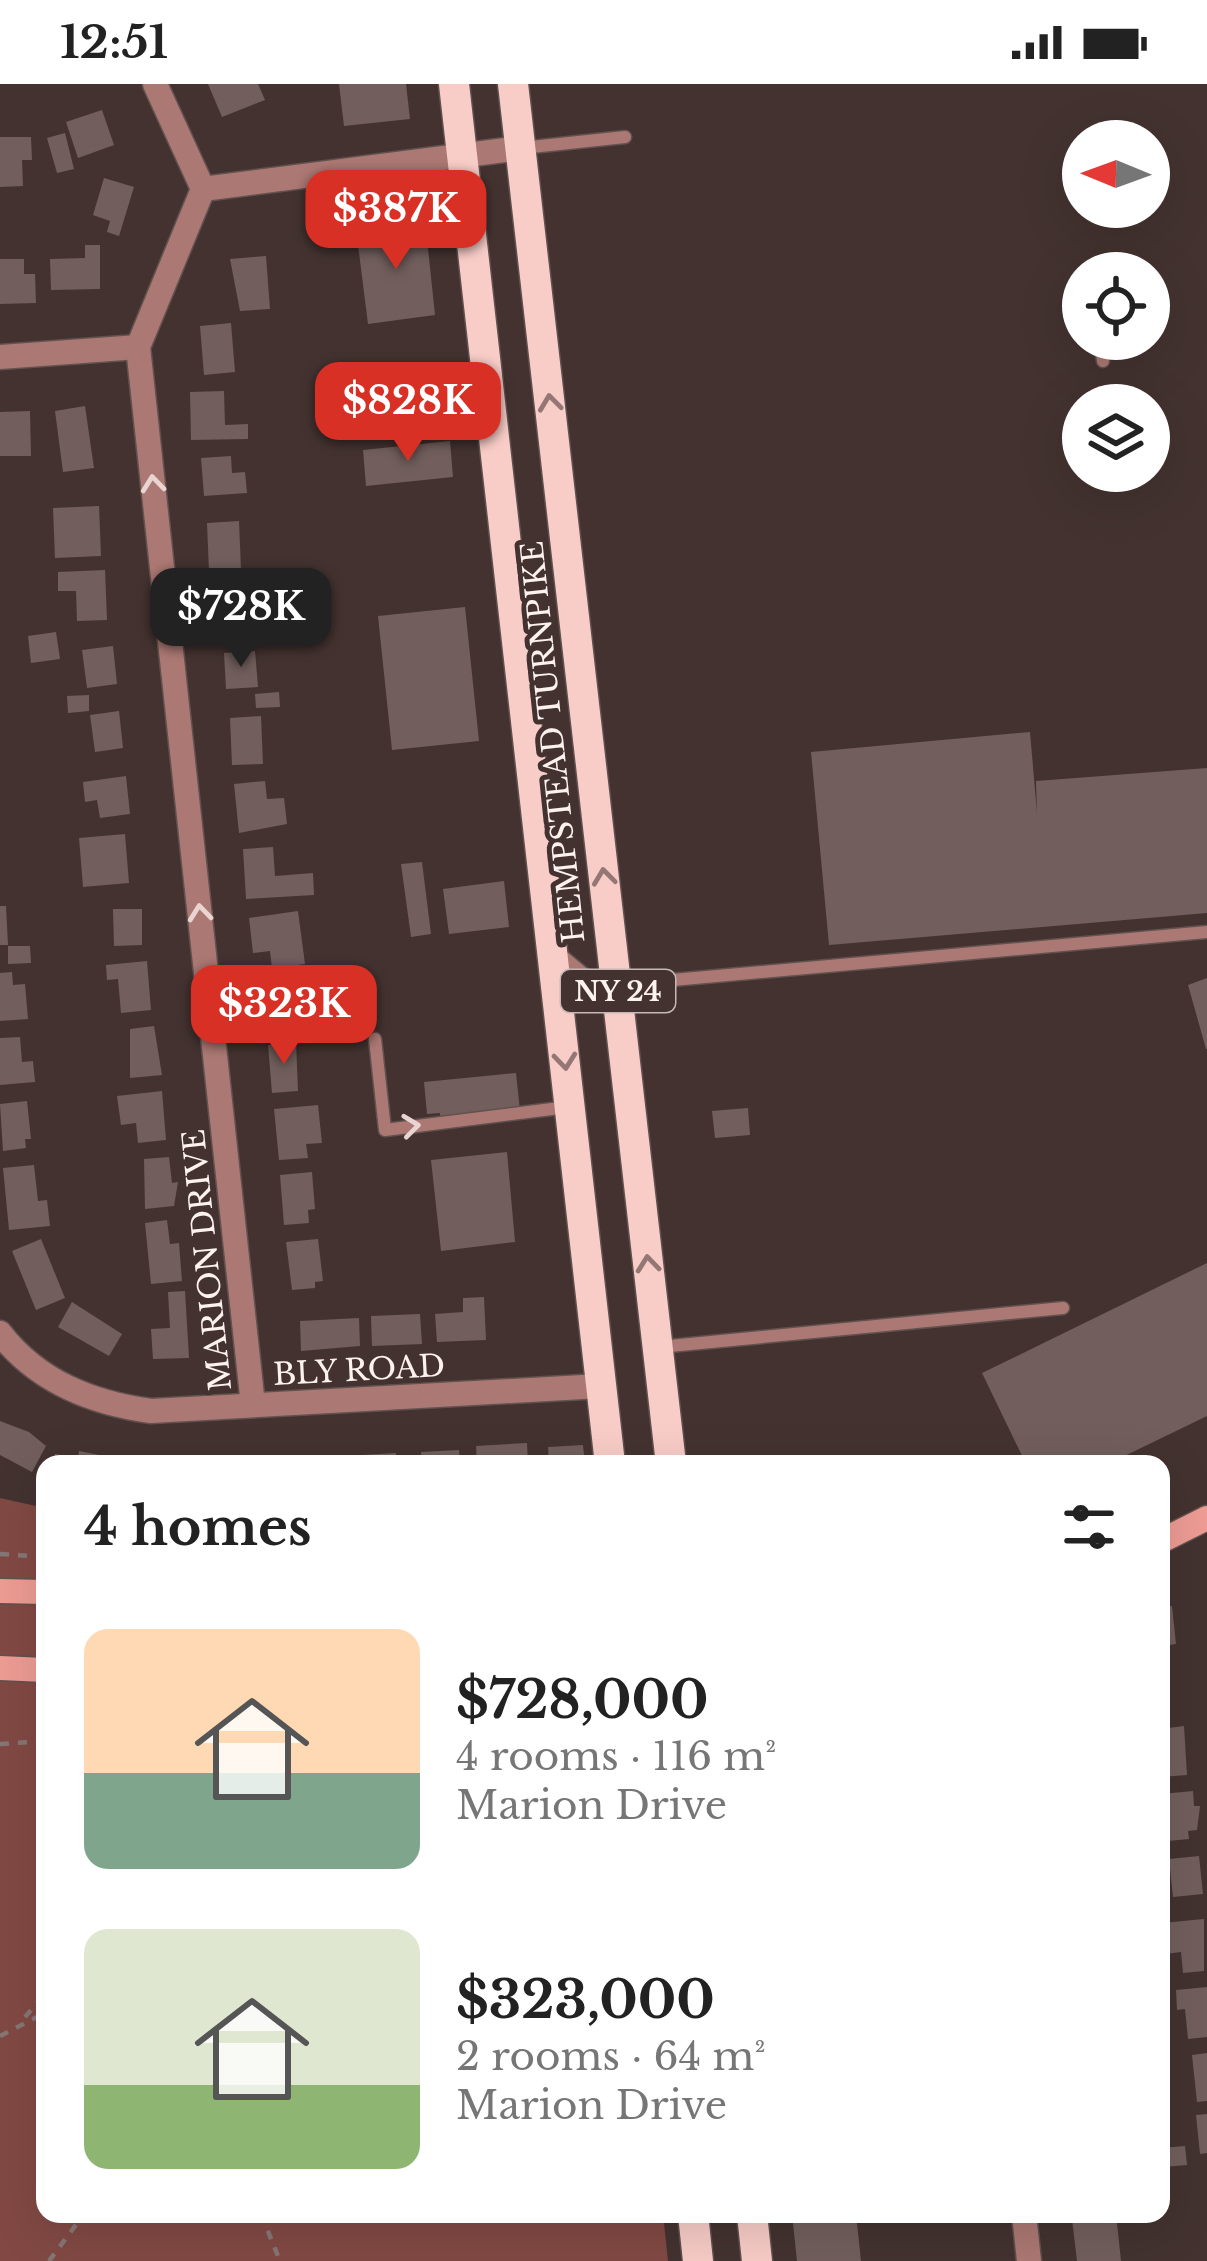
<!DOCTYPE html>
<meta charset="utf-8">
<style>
body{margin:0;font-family:"Libre Baskerville",serif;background:#f6f6f6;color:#222;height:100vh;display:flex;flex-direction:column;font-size:45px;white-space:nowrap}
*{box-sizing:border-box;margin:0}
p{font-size:39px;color:#767676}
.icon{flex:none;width:66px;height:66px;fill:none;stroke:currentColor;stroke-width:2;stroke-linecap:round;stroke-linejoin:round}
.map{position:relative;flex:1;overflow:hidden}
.side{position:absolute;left:36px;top:1371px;width:1134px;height:768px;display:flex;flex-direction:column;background:#fff;border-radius:24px;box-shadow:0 12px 48px #0002}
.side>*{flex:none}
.needle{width:78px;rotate:271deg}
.controls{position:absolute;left:1062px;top:36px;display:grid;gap:24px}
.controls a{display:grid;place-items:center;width:108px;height:108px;border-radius:50%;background:#fff;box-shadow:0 12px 48px #0002;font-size:60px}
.price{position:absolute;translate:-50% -102px;padding:0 27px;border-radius:24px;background:#d93025;color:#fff;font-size:39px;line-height:78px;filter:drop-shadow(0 3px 6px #0008)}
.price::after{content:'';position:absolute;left:50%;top:72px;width:36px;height:27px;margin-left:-18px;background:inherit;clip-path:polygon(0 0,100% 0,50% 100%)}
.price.on{background:#222;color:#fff}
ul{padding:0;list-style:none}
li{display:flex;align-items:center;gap:36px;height:300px;padding:0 48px}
li span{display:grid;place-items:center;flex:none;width:336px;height:240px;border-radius:24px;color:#555}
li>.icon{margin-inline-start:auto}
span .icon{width:144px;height:144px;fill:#fffc;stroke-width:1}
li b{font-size:51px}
h2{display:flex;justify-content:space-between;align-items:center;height:144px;padding:0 48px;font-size:51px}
.status{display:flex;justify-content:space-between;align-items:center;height:84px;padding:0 60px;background:#fff;direction:ltr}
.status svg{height:33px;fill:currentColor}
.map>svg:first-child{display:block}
.green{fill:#824944}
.building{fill:#725f5d}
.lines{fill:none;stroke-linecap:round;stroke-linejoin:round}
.lane-casing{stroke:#61514f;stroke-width:15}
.street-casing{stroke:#61514f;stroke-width:27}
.secondary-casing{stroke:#61514f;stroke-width:27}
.primary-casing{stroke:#61514f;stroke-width:33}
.path{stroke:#867775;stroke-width:4.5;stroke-dasharray:9 9;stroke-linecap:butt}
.lane{stroke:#ac7873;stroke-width:12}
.street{stroke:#ac7873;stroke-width:24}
.secondary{stroke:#ee9c94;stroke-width:24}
.primary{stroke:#f8ccc7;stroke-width:30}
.oneway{stroke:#947774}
.oneway2{stroke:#e9d4d1}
.labels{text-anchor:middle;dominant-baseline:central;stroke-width:10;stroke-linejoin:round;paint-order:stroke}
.shield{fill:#433230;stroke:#c5b8b6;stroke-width:3}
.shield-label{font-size:27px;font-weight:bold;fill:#fdf2f0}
.street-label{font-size:30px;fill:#fdf2f0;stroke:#433230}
</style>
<div class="status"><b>12:51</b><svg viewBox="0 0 49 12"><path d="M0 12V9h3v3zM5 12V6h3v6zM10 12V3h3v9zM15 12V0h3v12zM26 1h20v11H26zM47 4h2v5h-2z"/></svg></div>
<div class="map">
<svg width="1207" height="2177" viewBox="0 0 1207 2177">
<rect width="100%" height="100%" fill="#433230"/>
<!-- green -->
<path class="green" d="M0 1414 45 1424V2130H663L668 2177H0Z"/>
<!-- building -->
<g class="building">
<path d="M208 0H258L265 16 222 33Z"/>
<path d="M339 0H406L410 35 344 42Z"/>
<path d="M102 26 114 61 78 74 66 38Z"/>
<path d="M65 49 74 85 57 89 47 54Z"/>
<path d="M0 53H31L32 76H22L23 102 0 103Z"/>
<path d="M104 94 134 103 119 152 107 148 110 137 93 131Z"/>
<path d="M425 136 435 231 368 240 356 145Z"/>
<path d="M85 161H100V205L51 206 50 175 85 174Z"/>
<path d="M266 172 270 225 240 227 230 175Z"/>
<path d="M0 175H24V190H35L36 219 0 220Z"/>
<path d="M231 239 235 288 204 291 200 242Z"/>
<path d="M224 307 225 341 248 340V355L191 356 190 308Z"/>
<path d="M85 322 94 384 63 388 55 327Z"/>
<path d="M30 327 31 372H0V328Z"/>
<path d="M450 357 453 393 366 402 363 366Z"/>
<path d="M231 372 232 389 245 388 247 409 204 412 201 374Z"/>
<path d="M99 422 101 472 55 474 53 424Z"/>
<path d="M239 437 241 486 209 488 207 439Z"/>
<path d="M105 486 107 536 77 537 76 507H58V488Z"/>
<path d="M248 502 250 552 217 553 216 503Z"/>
<path d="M465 523 479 657 392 666 378 532Z"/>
<path d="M56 548 60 575 31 579 28 552Z"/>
<path d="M113 562 117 600 87 604 82 566Z"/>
<path d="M255 567 258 603 226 605 224 569Z"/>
<path d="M279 608 280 623 256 624 255 610Z"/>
<path d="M89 611V627L68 629 67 612Z"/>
<path d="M119 627 123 664 95 668 90 631Z"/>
<path d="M261 632 263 680 232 681 230 634Z"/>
<path d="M1030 648 1037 729 1036 697 1207 684V829L829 861 811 668Z"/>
<path d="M126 692 130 730 100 734 97 716 85 718 83 698Z"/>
<path d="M265 697 267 715 284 714 287 740 239 749 234 700Z"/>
<path d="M125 750 129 799 83 803 79 754Z"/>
<path d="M273 763 275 792 313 789 314 811 246 815 243 765Z"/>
<path d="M422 778 431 850 411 853 401 780Z"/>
<path d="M504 797 509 843 449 850 443 805Z"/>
<path d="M0 822H6L8 861H0Z"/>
<path d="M113 825H142V861L114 862Z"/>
<path d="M298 827 305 880 272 884 270 867 253 869 249 834Z"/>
<path d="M8 862H30L31 879 8 880Z"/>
<path d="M147 877 151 926 121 929 118 895 107 896 106 881Z"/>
<path d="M12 888 13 901 25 900 28 935 0 937V889Z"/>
<path d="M287 894 289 943 260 944 258 895Z"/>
<path d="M1207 894V965H1206L1188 901Z"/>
<path d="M154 942 162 991 130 994V945Z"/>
<path d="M20 953 22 978 33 977 35 998 0 1001V954Z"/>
<path d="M296 958 298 1007 272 1009 268 961Z"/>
<path d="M516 989 520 1027 440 1035V1029L427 1030 424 998Z"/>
<path d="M162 1007 166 1056 138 1059 136 1039 121 1041 117 1012Z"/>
<path d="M27 1017 31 1055H25L26 1064 3 1067 0 1020Z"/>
<path d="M318 1021 322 1059 306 1060 308 1074 279 1076 274 1025Z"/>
<path d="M748 1024 750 1051 715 1054 712 1027Z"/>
<path d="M507 1068 515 1158 441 1167 431 1076Z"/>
<path d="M169 1073 172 1099 178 1098 174 1122 145 1125 144 1075Z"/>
<path d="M34 1081 38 1117 47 1116 50 1142 9 1146 3 1084Z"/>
<path d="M312 1088 315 1125 308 1126 309 1139 284 1141 280 1091Z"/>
<path d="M167 1136 170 1160 179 1159 182 1197 151 1200 145 1139Z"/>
<path d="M41 1155 65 1214 36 1226 12 1167Z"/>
<path d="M318 1155 323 1197 315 1198V1204L292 1206 286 1158Z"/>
<path d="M1207 1179V1332L1108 1380H1026L982 1289Z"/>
<path d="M185 1207 189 1274 153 1275 151 1245 170 1244 168 1208Z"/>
<path d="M484 1213 486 1256 437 1258 435 1230 463 1228V1214Z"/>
<path d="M72 1218 122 1250 109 1272 58 1243Z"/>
<path d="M420 1230 422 1260 372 1262 371 1232Z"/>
<path d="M359 1234 360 1262 301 1267 300 1237Z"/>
<path d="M0 1337 29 1348 46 1362 32 1388 0 1371Z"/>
<path d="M527 1359 528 1380H477L476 1362Z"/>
<path d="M583 1361 585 1380H549L548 1363Z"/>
<path d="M459 1366 460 1380H422L421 1368Z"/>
<path d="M79 1367 119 1375 118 1380H53L55 1370 78 1374Z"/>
<path d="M396 1369V1380H345V1372Z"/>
<path d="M328 1374V1380H276V1376Z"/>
<path d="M1172 1522 1176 1560 1169 1561 1170 1571 1161 1572V1523Z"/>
<path d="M1184 1642 1187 1691 1161 1693V1645Z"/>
<path d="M1193 1707 1194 1722H1200L1197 1746 1188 1747 1189 1755 1168 1757V1749L1161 1750V1710Z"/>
<path d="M1199 1772 1203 1810 1173 1813 1169 1775Z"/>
<path d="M1204 1835V1887L1183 1889 1181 1868 1166 1870 1162 1839Z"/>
<path d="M1207 1903V1953L1188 1955 1185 1925 1177 1926 1176 1906Z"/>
<path d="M1207 1969V2017L1197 2018 1192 1971Z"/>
<path d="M1207 2030V2069L1200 2070 1196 2031Z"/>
<path d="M1185 2062 1187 2081 1163 2083 1161 2064Z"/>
<path d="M792 2130H856L861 2177H797Z"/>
<path d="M1116 2130 1121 2177H1077L1072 2135Z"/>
</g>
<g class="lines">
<!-- lane casing -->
<g class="lane-casing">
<g id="lane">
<path d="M522 64 625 53"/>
<path d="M1100 255 1103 277"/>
<path d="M560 870 584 890 617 901 1207 848"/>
<path d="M375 955 385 1046 568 1023"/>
<path d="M659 1263 1063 1224"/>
</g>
</g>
<!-- street casing -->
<g class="street-casing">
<g id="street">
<path d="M155 0 203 105"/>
<path d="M203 105 138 263 253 1321"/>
<path d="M203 105 521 64"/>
<path d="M0 273 138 263"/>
<path d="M0 1249C38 1298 92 1319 151 1327L601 1302"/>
<path d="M1024 2130 1029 2177"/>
</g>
</g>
<!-- secondary casing -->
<g class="secondary-casing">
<g id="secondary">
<path d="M1161 1457 1207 1434"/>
<path d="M0 1507 45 1508"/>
<path d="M0 1584 45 1586"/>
</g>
</g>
<!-- primary casing -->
<g class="primary-casing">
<g id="primary">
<path d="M454 0 610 1380"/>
<path d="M513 0 671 1380"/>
<path d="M693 2130 698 2177"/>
<path d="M752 2130 757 2177"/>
</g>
</g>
<!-- path -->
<g class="path">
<path d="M0 1470 45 1473"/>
<path d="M0 1660 45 1657"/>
<path d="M25 1933 45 1910"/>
<path d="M0 1952 45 1929"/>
<path d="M261 2130 280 2177"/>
<path d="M49 2177 84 2130"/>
</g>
<!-- lane -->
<use href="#lane" class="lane"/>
<!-- street -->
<use href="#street" class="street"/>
<!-- secondary -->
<use href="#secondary" class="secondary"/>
<!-- primary -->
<use href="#primary" class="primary"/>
</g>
<!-- one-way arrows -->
<defs><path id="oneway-chevron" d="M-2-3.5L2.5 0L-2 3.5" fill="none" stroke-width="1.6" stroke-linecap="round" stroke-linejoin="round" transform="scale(3)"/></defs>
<g class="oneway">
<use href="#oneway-chevron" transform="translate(550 319) rotate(-97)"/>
<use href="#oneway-chevron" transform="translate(604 793) rotate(-97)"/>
<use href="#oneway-chevron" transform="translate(565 977) rotate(84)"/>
<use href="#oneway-chevron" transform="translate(648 1180) rotate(-96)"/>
</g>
<g class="oneway2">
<use href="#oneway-chevron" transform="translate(153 400) rotate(-96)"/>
<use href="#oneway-chevron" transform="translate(200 829) rotate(-96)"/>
<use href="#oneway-chevron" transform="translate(411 1042) rotate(-7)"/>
</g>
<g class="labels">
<!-- shield labels -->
<rect class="shield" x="561" y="886" width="114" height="42" rx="9"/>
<g class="shield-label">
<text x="618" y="907">NY 24</text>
</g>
<!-- street labels -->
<g class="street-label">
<text transform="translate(553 658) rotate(-96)">HEMPSTEAD TURNPIKE</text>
<text transform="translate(207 1176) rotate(-96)">MARION DRIVE</text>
<text transform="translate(359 1286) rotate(-3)">BLY ROAD</text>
</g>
</g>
</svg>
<div class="controls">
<a><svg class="needle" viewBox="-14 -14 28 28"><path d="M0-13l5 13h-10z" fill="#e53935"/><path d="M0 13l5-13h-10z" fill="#767676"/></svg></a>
<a><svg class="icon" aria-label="locate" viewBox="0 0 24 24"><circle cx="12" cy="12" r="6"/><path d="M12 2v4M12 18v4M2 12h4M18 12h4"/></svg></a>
<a><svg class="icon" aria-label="layers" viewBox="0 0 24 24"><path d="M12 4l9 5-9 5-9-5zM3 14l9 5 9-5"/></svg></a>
</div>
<b class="price" style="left:396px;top:188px">$387K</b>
<b class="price" style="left:408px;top:380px">$828K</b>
<b class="price on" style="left:241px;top:586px">$728K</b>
<b class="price" style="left:284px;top:983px">$323K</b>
<section class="side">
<h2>4 homes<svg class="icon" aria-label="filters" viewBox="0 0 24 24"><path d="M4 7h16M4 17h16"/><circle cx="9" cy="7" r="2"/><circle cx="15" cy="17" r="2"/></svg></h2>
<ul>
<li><span style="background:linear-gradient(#ffd9b3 60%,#7fa58c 0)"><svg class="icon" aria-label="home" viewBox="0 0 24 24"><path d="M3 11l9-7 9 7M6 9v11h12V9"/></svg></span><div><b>$728,000</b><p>4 rooms · 116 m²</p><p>Marion Drive</p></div></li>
<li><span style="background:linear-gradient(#dfe7d0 65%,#8fb573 0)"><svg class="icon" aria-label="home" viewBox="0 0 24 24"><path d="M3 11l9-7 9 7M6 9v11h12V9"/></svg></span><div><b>$323,000</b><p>2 rooms · 64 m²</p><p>Marion Drive</p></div></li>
</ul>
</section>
</div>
